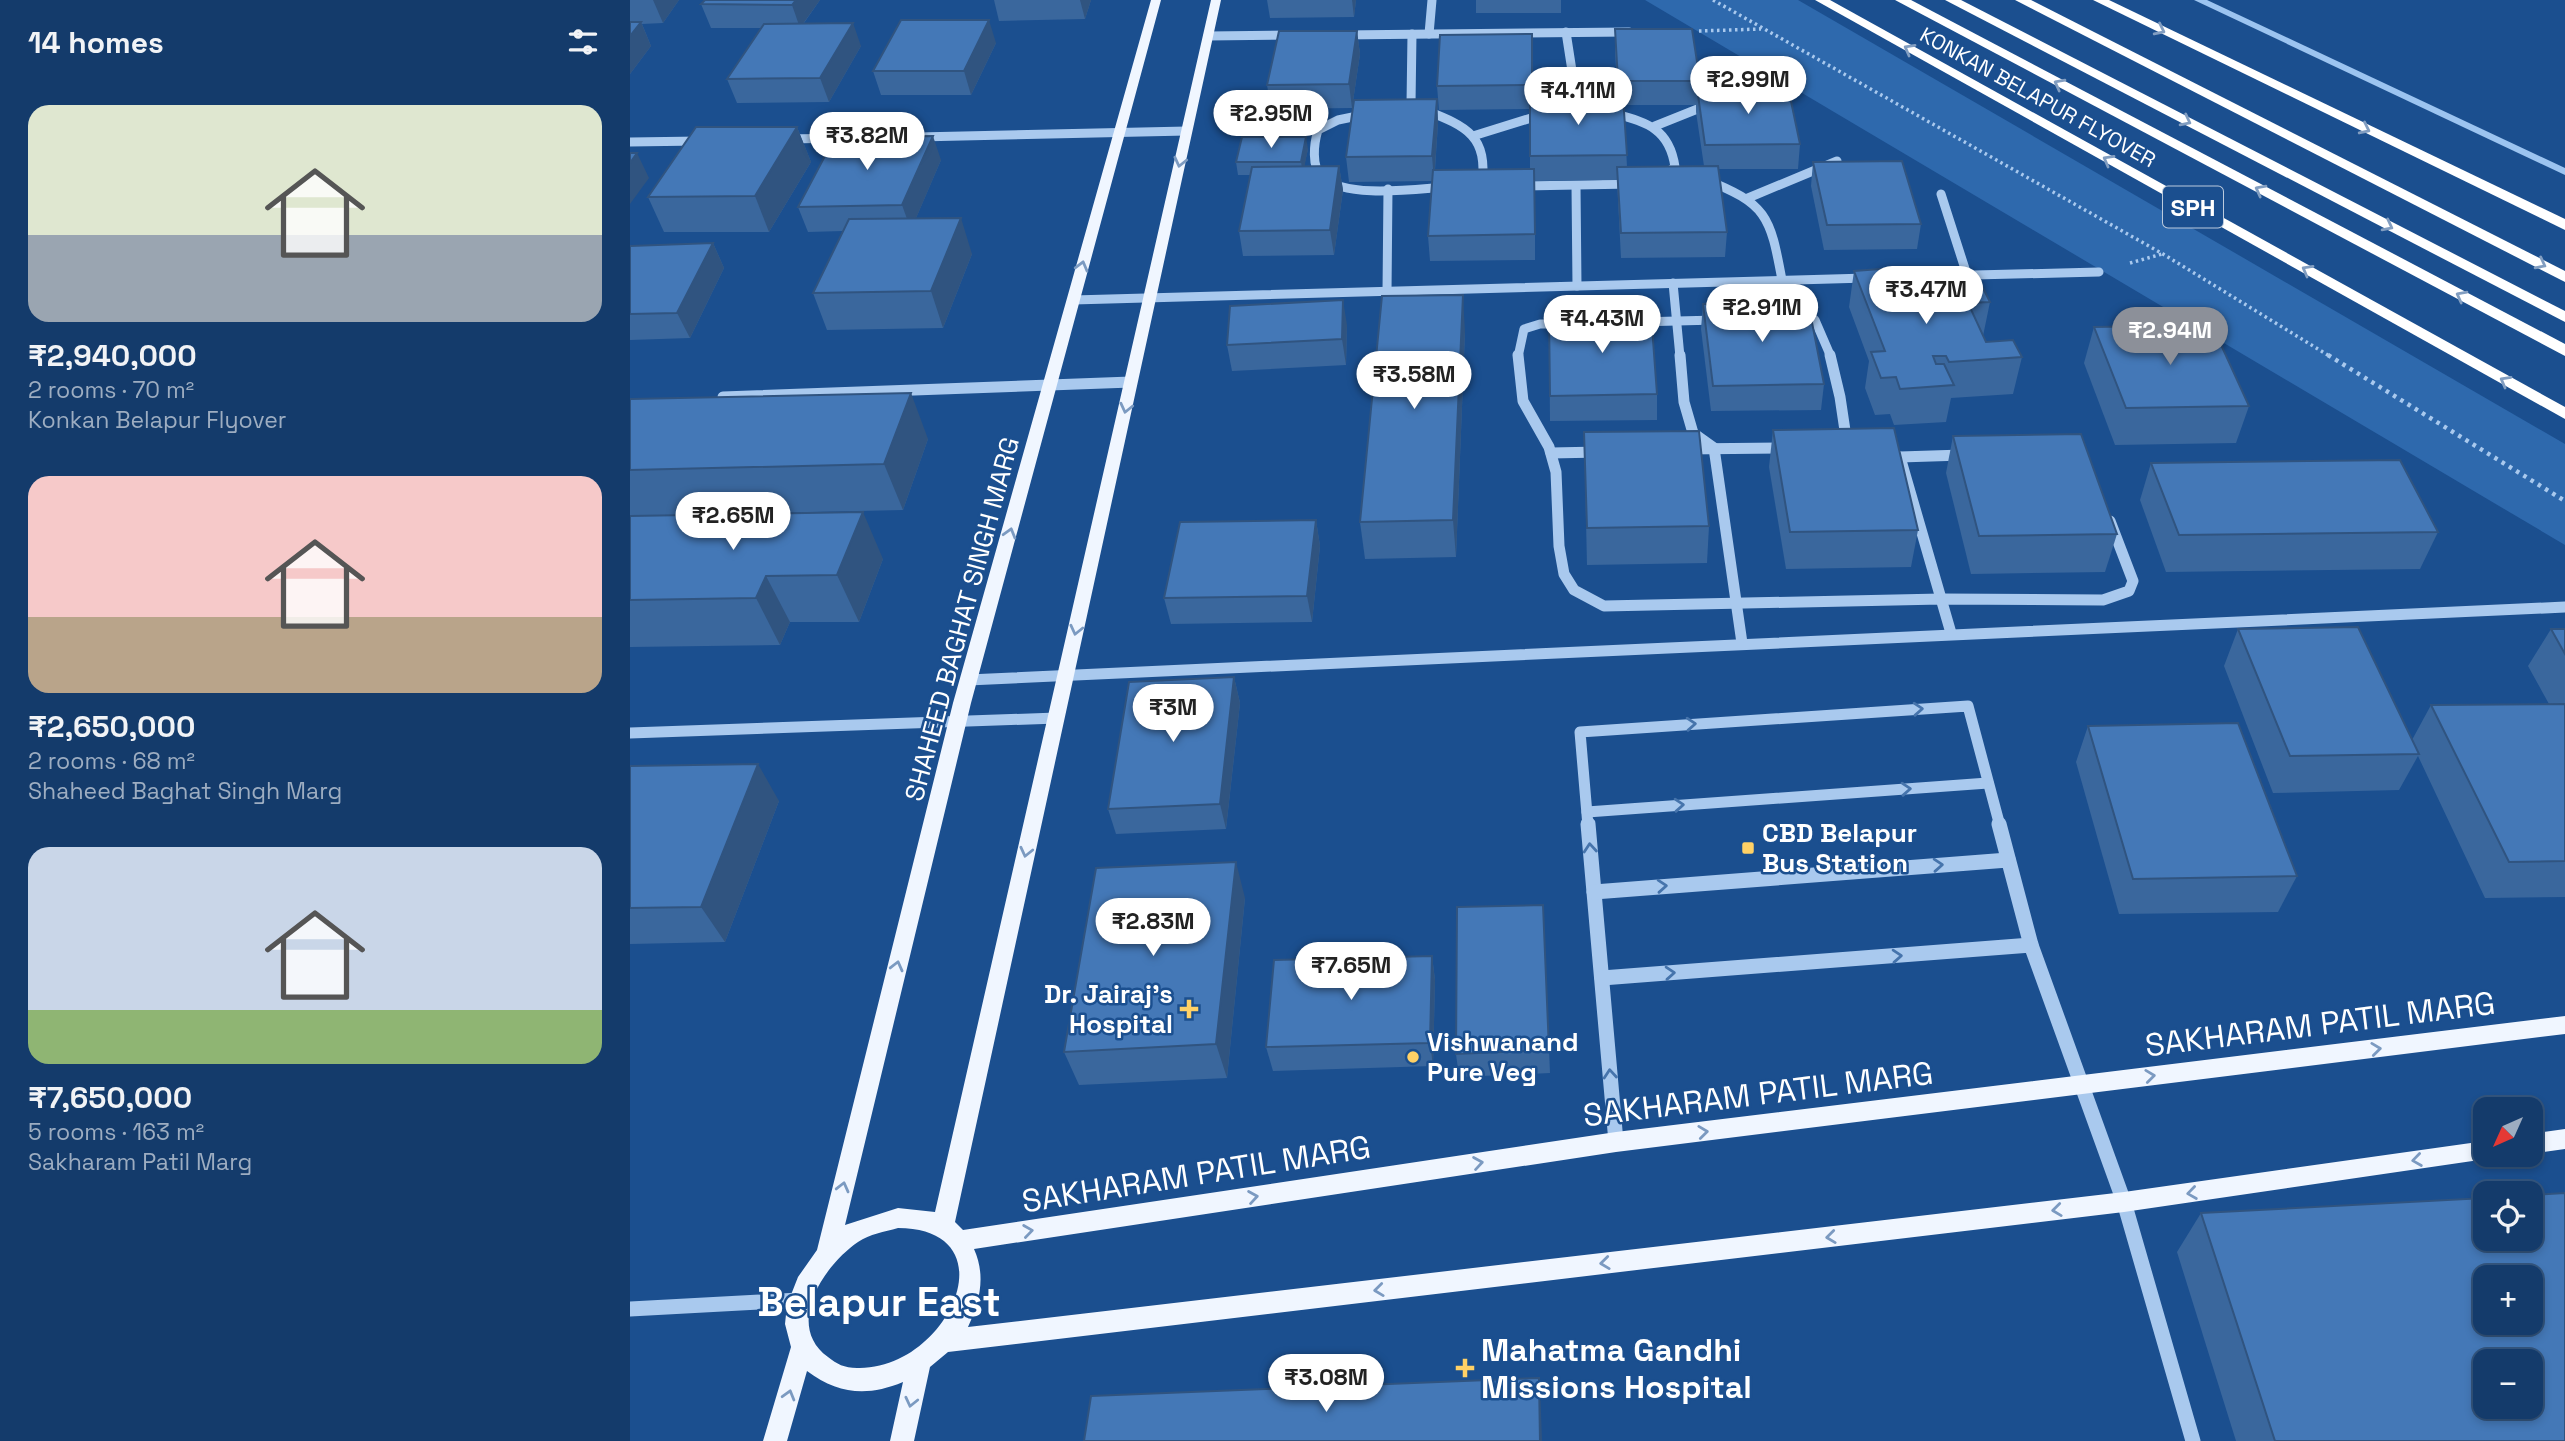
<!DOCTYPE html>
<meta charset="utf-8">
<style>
body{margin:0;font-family:"Space Grotesk",sans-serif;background:#1d4271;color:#f1f3f6;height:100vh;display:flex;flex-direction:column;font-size:26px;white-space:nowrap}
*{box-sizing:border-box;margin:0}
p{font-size:23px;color:#9dadc1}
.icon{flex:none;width:38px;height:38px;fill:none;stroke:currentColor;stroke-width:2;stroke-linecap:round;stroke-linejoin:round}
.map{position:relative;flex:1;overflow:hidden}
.sheet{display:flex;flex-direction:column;background:#143b6b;width:630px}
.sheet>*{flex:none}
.needle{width:46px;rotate:225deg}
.fabs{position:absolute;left:1843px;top:1097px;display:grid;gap:14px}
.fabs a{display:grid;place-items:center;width:70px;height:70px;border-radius:14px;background:#143b6b;box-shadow:0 4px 10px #0003,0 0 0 2px #33557e;font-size:35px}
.price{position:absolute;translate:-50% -60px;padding:0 16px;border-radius:24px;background:#fff;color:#222;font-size:23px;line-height:46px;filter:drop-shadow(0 2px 4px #0008)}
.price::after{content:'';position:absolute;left:50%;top:42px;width:21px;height:16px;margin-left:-10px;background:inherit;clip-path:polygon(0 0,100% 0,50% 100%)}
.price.on{background:#8c9099;color:#fff}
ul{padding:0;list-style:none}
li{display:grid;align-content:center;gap:14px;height:371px;padding:0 28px}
li span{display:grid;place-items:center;height:217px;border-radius:21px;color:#555}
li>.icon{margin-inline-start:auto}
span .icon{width:126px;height:126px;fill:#fffc;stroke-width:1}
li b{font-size:30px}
h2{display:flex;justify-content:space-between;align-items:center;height:84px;padding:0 28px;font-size:30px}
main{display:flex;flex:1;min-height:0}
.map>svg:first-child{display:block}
.green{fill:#2e69ad}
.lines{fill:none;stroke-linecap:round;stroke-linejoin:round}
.stream{fill:#9cc4f0;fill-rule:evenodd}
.path-far1{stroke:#a9c9ee;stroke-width:3.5;stroke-dasharray:2.5 3.5;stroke-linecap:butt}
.path{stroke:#a9c9ee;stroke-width:4.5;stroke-dasharray:3.5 5;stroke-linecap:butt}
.minor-far2{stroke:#a9c9ee;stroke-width:9}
.minor-far1{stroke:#a9c9ee;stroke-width:11}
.minor{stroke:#a9c9ee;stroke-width:15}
.major{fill:#f0f6ff;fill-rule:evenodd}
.highway{fill:#fff;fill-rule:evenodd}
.wall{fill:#3a679d;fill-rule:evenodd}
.shaded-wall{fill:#305480}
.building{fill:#4478b7;stroke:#305480;stroke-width:2;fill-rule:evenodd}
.oneway{stroke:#829ec1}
.oneway2{stroke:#7b9ac1}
.oneway3{stroke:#4674ac}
.poi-dot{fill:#ffd166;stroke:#1b4f8f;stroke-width:2.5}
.labels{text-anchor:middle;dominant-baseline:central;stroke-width:5;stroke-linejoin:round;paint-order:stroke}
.far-street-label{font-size:21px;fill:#fff;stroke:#1b4f8f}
.shield{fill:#1b4f8f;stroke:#bbcadd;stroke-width:2}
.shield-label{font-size:24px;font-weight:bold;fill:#fff}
.street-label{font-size:26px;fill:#fff;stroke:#1b4f8f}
.poi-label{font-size:26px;font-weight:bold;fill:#fff;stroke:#1b4f8f;text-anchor:start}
.near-street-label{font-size:32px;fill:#fff;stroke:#1b4f8f}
.near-poi-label{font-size:32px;font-weight:bold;fill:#fff;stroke:#1b4f8f;text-anchor:start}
.near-district-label{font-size:40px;font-weight:bold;fill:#fff;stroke:#1b4f8f}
</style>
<main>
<section class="sheet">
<h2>14 homes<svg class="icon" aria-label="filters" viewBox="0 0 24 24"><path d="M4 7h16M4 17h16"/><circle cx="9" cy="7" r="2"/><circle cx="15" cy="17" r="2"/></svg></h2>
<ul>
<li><span style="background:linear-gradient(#dfe7d0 60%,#9aa5b1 0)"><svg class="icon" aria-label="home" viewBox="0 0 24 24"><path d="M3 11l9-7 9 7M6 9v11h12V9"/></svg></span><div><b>₹2,940,000</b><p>2 rooms · 70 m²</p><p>Konkan Belapur Flyover</p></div></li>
<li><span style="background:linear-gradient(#f6c9c9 65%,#b9a48a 0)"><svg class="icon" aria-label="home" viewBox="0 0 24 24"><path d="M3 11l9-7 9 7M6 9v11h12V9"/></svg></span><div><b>₹2,650,000</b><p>2 rooms · 68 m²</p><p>Shaheed Baghat Singh Marg</p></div></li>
<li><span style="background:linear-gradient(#c9d6e8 75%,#8fb573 0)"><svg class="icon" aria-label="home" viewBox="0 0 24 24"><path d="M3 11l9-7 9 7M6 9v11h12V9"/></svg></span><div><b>₹7,650,000</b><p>5 rooms · 163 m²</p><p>Sakharam Patil Marg</p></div></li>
</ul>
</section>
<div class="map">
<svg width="1935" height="1441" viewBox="0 0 1935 1441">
<rect width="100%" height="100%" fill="#1b4f8f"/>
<!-- green -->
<path class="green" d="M1015 0H1168L1935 444V545Z"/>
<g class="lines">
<!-- stream -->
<path class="stream" d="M1564 0H1577L1935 168V175Z"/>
<!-- path-far1 -->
<g class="path-far1">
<path d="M1083 0 1533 254 1701 357"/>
<path d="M1069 31 1131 29"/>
<path d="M1500 263 1532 254"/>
</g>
<!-- path -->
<path class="path" d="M1698 355 1935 501"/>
<!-- minor-far2 -->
<g class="minor-far2">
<path d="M936 32 947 103"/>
<path d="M799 34 802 0"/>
<path d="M712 35 999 32"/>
<path d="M578 36 663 35"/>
<path d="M781 104 782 34"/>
<path d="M795 110C838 127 858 136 852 186"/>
<path d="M979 112C1014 122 1039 126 1045 167L1032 176"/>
<path d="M737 114 708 120 688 130C684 143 681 167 692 177 717 199 785 189 816 187"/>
<path d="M1025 126 1080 104"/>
<path d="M843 136 914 114"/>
<path d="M288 137 557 131"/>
<path d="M155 139 221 138"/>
<path d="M0 142 70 141"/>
<path d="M1074 179C1137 204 1140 215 1152 280"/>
<path d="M890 186 1001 184"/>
<path d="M946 186 947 286"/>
<path d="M1311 194 1337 275"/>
<path d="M1118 198 1207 161"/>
<path d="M1265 277 1469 272"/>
<path d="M1043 283 1050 357"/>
<path d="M757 292 758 189"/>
<path d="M443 300 1237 278"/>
<path d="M1168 318 1185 320 1201 357"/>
<path d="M1007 322 1087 320"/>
<path d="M888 357 894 329 910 324H933"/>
</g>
<!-- minor-far1 -->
<g class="minor-far1">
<path d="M888 355 893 401 919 447 926 472 929 546 934 574 944 590 974 606 1311 599 1473 600 1499 591 1503 581 1480 521"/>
<path d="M1050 355 1054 402 1063 433 1084 448 1112 643"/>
<path d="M1200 355 1210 397 1217 444"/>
<path d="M93 397 501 382"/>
<path d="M1055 449 1155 448"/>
<path d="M921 453 970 452"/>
<path d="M1254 454 1270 457 1333 455"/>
<path d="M1270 457 1321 633"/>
<path d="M338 680 1935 607"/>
<path d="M0 733 427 718"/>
<path d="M957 812 1358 783"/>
<path d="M958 826 950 732 1338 706 1370 826"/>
</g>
<!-- minor -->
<g class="minor">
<path d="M958 824 986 1142"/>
<path d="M1369 824 1401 945 1494 1202 1563 1441"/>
<path d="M964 892 1378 860"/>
<path d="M972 978 1401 945"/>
<path d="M0 1309 169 1300"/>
</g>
<!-- major -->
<g class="major">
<path d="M521 0H531L341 703 215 1225 268 1208 305 1212 581 0H591L325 1222 333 1230 986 1132 1935 1016V1034L986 1152 344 1249C356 1276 350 1301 338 1327L1494 1192 1855 1141V1155H1864L1863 1158 1494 1212 318 1352 300 1367 284 1441H260L273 1382C237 1397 208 1394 177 1371L157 1441H133L161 1347 155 1324 157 1305 168 1277 187 1250 323 703ZM268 1228C383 1229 317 1371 227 1368 214 1368 207 1364 198 1357 154 1325 194 1265 228 1242 240 1234 254 1232 268 1228Z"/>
<path d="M1935 1129V1149L1900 1154V1134Z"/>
</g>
<!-- highway -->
<g class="highway">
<path d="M1185 0H1200L1935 407V419Z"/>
<path d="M1265 0H1281L1935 344V356Z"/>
<path d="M1315 0H1331L1935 311V322Z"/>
<path d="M1385 0H1401L1935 271V282Z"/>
<path d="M1463 0H1479L1935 219V230Z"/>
</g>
</g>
<!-- wall -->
<g class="wall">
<path d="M0 0H49L33 23 12 24 21 46 0 74Z"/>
<path d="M190 0 174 23 231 46 199 102 107 103 97 79 131 28H81L71 4Z"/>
<path d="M364 0H461L455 19 369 21Z"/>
<path d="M637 0H726L724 17 640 18Z"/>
<rect x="846" y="0" width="85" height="13"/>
<path d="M985 29 1070 81 1069 88 1170 144 1168 169H1088L1097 232 1095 257 991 258 987 180 905 181V260L800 261 798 236 802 181 719 182 716 157 807 99 808 123 805 170 900 169V109L809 110 807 86 902 58V98L988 97 985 53ZM994 105H1066V112L1074 166 997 167Z"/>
<path d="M727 31 730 54 722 108 641 109 637 85Z"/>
<path d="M366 43 341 95H251L243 71Z"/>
<path d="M167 127 181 162 139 232H34L18 197Z"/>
<path d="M678 149 674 166H709L713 190 704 255 613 256 609 231 621 175H608L606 162Z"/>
<path d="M311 160 286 218 342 254 313 328 197 330 183 293 213 231 178 232 168 207Z"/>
<path d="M1183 162 1291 224 1287 249 1194 250 1181 186Z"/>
<path d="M83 243 94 268 60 338 0 340V246Z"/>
<path d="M1224 271 1284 282 1360 302 1353 336 1356 342 1392 357 1383 394 1321 398 1316 422 1264 425 1260 414 1245 415 1235 388 1239 361 1219 307Z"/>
<path d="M1073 304 1194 384 1191 410 1081 411 1071 329Z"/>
<path d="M919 314 1027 394V420L920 421Z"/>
<path d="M717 325 716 365 602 371 597 345Z"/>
<path d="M1464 327 1619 406 1606 443 1485 445 1454 363Z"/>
<path d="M835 332 826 557 735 559 730 522Z"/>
<path d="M0 399 298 439 273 510 138 513 253 559 229 622H160L150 645 0 647Z"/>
<path d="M1143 430 1288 530 1281 567 1156 569 1139 467Z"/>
<path d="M954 432 1079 526 1077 563 957 565Z"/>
<path d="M1323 436 1487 534 1475 572 1341 574 1316 473Z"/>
<path d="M1521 463 1808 532 1790 569 1536 572 1510 500Z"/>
<path d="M686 520 690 546 682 622 541 624 534 598Z"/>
<path d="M1608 629 1782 740 1801 705 1919 704 1898 666 1921 629H1935V897L1855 898 1788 756 1769 790 1643 793 1594 666Z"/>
<path d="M604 677 610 703 596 829 486 834 478 809Z"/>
<path d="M1458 726 1667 876 1648 912 1489 914 1446 762Z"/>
<path d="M0 766 149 801 95 942 0 944Z"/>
<path d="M615 898 597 1078 449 1085 434 1052Z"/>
<path d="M913 905 920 1073 829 1077 826 1054Z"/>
<path d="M802 956 805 980 803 1066 643 1071 636 1047Z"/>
<path d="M1571 1213 1935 1441H1606L1547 1252Z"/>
</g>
<!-- shaded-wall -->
<g class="shaded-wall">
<path d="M23 0H49L33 23Z"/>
<path d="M166 0H190L170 28 162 5Z"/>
<path d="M450 0H461L455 19Z"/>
<path d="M722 0H726L724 17Z"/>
<path d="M359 20 366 43 341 95 334 71Z"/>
<path d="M11 22 21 46 0 74V36Z"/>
<path d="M223 23 231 46 199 102 190 78Z"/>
<path d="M727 31 730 54 722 108 719 84Z"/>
<path d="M807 99 808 123 804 181 802 156Z"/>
<path d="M167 127 181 162 139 232 125 196Z"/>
<path d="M303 136 311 160 281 230 272 205Z"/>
<path d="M676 137 678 149 673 174 671 162Z"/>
<path d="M7 153 19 178 0 204V163Z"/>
<path d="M709 166 713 190 704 255 700 230Z"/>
<path d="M331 218 342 254 313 328 301 291Z"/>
<path d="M83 243 94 268 60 338 47 313Z"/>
<path d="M833 295 835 332 826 557 823 520Z"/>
<path d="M713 300 717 325 716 365 712 339Z"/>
<path d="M281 393 298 439 273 510 254 464Z"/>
<path d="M233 512 253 559 229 622 207 575Z"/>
<path d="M686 520 690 546 682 622 677 596Z"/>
<path d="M136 576 160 622 150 645 126 598Z"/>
<path d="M604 677 610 703 596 829 590 804Z"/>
<path d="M128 764 149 801 95 942 71 907Z"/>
<path d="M606 862 615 898 597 1078 586 1044Z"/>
<path d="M802 956 805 980 803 1066 800 1043Z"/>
<path d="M909 1378 911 1412 912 1441H910Z"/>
</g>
<!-- building -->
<g class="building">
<path d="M75 0H166L162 5 71 4Z"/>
<path d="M271 20H359L334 71H243Z"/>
<path d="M0 22H11L0 36Z"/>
<path d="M223 23 190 78 97 79 134 24Z"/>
<path d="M985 29H1062L1070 81H988Z"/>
<path d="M649 31H727L719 84 637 85Z"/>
<path d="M902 34V85L807 86 810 35Z"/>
<path d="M1158 87 1170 144 1075 145 1067 88Z"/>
<path d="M993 97 997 155 900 156V98Z"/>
<path d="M807 99 802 156 716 157 724 100Z"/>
<path d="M66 127H167L125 196 18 197Z"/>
<path d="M303 136 272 205 168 207 205 137Z"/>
<path d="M612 137H676L671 162H606Z"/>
<path d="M0 153H7L0 163Z"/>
<path d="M1272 161 1291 224 1197 225 1183 162Z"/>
<path d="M709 166 700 230 609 231 622 167Z"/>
<path d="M1088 166 1097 232 991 233 987 167Z"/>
<path d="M904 169 905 234 798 236 803 170Z"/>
<path d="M331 218 301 291 183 293 219 219Z"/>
<path d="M83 243 47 313 0 314V246Z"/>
<path d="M1277 267 1284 282 1348 278 1360 302 1338 303 1356 342 1383 340 1392 357 1319 362 1316 356H1303L1306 364H1314L1324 385 1270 389 1266 377 1251 378 1241 352 1255 351 1224 271Z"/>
<path d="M833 295 823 520 730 522 752 296Z"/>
<path d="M713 300 712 339 597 345 600 306Z"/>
<path d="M1178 302 1194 384 1083 386 1073 304Z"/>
<path d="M1021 313 1027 394 920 396 919 314Z"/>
<path d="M1582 325 1619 406 1496 408 1464 327Z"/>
<path d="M281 393 254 464 0 470V399Z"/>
<path d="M1264 428 1288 530 1160 532 1143 430Z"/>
<path d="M1069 431 1079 526 957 528 954 432Z"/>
<path d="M1451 434 1487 534 1349 536 1323 436Z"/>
<path d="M1770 460 1808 532 1549 535 1521 463Z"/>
<path d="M233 512 207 575 136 576 126 598 0 600V516Z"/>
<path d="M686 520 677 596 534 598 550 522Z"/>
<path d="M1728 627 1789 754 1660 756 1608 629Z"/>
<path d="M1921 629H1935V654Z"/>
<path d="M604 677 590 804 478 809 499 682Z"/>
<path d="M1935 704V861L1879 862 1801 705Z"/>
<path d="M1608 723 1667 876 1503 879 1458 726Z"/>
<path d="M128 764 71 907 0 908V766Z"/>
<path d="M606 862 586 1044 434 1052 466 868Z"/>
<path d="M913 905 919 1050 826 1054 827 907Z"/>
<path d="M802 956 800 1043 636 1047 644 960Z"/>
<path d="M1935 1193V1441H1645L1571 1213 1855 1198V1239H1900V1195ZM1855 1278H1900V1323H1855ZM1855 1362H1900V1407H1855Z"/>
<path d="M909 1378 910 1441H454L461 1396Z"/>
</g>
<!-- one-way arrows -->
<defs><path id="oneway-chevron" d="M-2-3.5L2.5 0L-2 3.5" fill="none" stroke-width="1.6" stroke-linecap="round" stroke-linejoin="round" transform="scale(1.75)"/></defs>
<g class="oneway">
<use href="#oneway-chevron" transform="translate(1530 30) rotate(26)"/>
<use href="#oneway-chevron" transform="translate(1279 49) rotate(-151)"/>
<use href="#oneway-chevron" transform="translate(1429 84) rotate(-152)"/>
<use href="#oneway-chevron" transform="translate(1556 121) rotate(27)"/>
<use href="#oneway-chevron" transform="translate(1735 129) rotate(26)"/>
<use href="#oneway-chevron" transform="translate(1478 160) rotate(-151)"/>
<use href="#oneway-chevron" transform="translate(1630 190) rotate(-152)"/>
<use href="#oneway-chevron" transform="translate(1758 226) rotate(27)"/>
<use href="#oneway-chevron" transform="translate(1911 264) rotate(27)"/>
<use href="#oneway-chevron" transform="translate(1677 270) rotate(-151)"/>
<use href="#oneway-chevron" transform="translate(1831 296) rotate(-152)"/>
<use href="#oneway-chevron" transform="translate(1875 381) rotate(-151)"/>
</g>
<g class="oneway2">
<use href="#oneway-chevron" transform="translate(550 162) rotate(103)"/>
<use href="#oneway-chevron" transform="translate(452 266) rotate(-75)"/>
<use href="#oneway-chevron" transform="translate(496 408) rotate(103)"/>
<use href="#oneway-chevron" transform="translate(380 533) rotate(-74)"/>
<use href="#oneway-chevron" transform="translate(446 630) rotate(103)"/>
<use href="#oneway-chevron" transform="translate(396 852) rotate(103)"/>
<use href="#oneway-chevron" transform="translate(267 966) rotate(-76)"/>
<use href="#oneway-chevron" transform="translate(1746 1049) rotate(-7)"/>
<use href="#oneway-chevron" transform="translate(1520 1076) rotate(-7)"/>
<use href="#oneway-chevron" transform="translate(1073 1132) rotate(-7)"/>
<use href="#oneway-chevron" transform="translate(1787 1160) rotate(172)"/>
<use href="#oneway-chevron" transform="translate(848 1163) rotate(-9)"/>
<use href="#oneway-chevron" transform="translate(213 1187) rotate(-76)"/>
<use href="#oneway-chevron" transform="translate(1562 1193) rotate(172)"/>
<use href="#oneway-chevron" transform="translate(623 1197) rotate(-9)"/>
<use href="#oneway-chevron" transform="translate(1427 1210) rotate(173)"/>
<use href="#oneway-chevron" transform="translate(398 1231) rotate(-8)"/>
<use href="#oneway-chevron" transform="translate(1201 1237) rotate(173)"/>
<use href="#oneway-chevron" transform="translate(975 1263) rotate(173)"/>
<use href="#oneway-chevron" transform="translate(749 1290) rotate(173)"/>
<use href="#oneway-chevron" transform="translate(159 1395) rotate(-74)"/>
<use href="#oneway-chevron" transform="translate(281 1402) rotate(103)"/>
</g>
<g class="oneway3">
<use href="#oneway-chevron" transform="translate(1288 709) rotate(-4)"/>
<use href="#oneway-chevron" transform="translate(1061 724) rotate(-4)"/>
<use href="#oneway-chevron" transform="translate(1276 789) rotate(-4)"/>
<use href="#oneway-chevron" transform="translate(1049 805) rotate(-4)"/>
<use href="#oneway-chevron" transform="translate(960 848) rotate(-95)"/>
<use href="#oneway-chevron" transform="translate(1308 865) rotate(-4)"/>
<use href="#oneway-chevron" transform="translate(1032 886) rotate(-4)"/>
<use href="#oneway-chevron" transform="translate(1267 956) rotate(-4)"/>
<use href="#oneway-chevron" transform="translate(1040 973) rotate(-4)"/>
<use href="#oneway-chevron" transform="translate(980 1074) rotate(-95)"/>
</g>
<!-- markers -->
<g class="poi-dot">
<rect x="1111" y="841" width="14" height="14" rx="3.5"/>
<path d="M555.5 998.5h7v7h7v7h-7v7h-7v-7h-7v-7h7z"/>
<circle cx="783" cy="1057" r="7"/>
<path d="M831.5 1357.5h7v7h7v7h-7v7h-7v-7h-7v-7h7z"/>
</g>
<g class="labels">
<!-- far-street labels -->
<g class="far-street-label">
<text transform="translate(1408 97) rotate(29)">KONKAN BELAPUR FLYOVER</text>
</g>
<!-- shield labels -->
<rect class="shield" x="1533" y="186.5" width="60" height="41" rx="5"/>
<g class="shield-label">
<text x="1563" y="207">SPH</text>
</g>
<!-- street labels -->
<g class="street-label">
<text transform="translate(332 619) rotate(-75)">SHAHEED BAGHAT SINGH MARG</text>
</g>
<!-- poi labels -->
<g class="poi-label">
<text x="1132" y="833">CBD Belapur<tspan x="1132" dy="30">Bus Station</tspan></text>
<text x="543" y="994" text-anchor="end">Dr. Jairaj's<tspan x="543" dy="30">Hospital</tspan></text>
<text x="797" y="1042">Vishwanand<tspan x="797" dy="30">Pure Veg</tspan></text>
</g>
<!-- near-street labels -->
<g class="near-street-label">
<text transform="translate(1690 1024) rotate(-7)">SAKHARAM PATIL MARG</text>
<text transform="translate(1128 1094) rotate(-7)">SAKHARAM PATIL MARG</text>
<text transform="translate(566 1174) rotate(-9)">SAKHARAM PATIL MARG</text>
</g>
<!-- near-poi labels -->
<g class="near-poi-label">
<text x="851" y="1350">Mahatma Gandhi<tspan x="851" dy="37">Missions Hospital</tspan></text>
</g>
<!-- near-district labels -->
<g class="near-district-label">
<text x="249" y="1302">Belapur East</text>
</g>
</g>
</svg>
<div class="fabs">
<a><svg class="needle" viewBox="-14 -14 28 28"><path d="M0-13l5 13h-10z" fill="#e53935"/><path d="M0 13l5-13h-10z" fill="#9dadc1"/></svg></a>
<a><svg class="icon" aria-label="locate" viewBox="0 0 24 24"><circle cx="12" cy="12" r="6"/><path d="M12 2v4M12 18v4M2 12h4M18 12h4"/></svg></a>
<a>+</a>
<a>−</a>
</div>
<b class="price" style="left:1118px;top:116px">₹2.99M</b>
<b class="price" style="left:948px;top:127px">₹4.11M</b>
<b class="price" style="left:641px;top:150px">₹2.95M</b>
<b class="price" style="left:237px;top:172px">₹3.82M</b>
<b class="price" style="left:1296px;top:326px">₹3.47M</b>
<b class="price" style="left:1132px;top:344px">₹2.91M</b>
<b class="price" style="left:972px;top:355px">₹4.43M</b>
<b class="price on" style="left:1540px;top:367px">₹2.94M</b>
<b class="price" style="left:784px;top:411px">₹3.58M</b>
<b class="price" style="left:103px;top:552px">₹2.65M</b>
<b class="price" style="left:543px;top:744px">₹3M</b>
<b class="price" style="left:523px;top:958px">₹2.83M</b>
<b class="price" style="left:721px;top:1002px">₹7.65M</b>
<b class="price" style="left:696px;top:1414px">₹3.08M</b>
</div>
</main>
